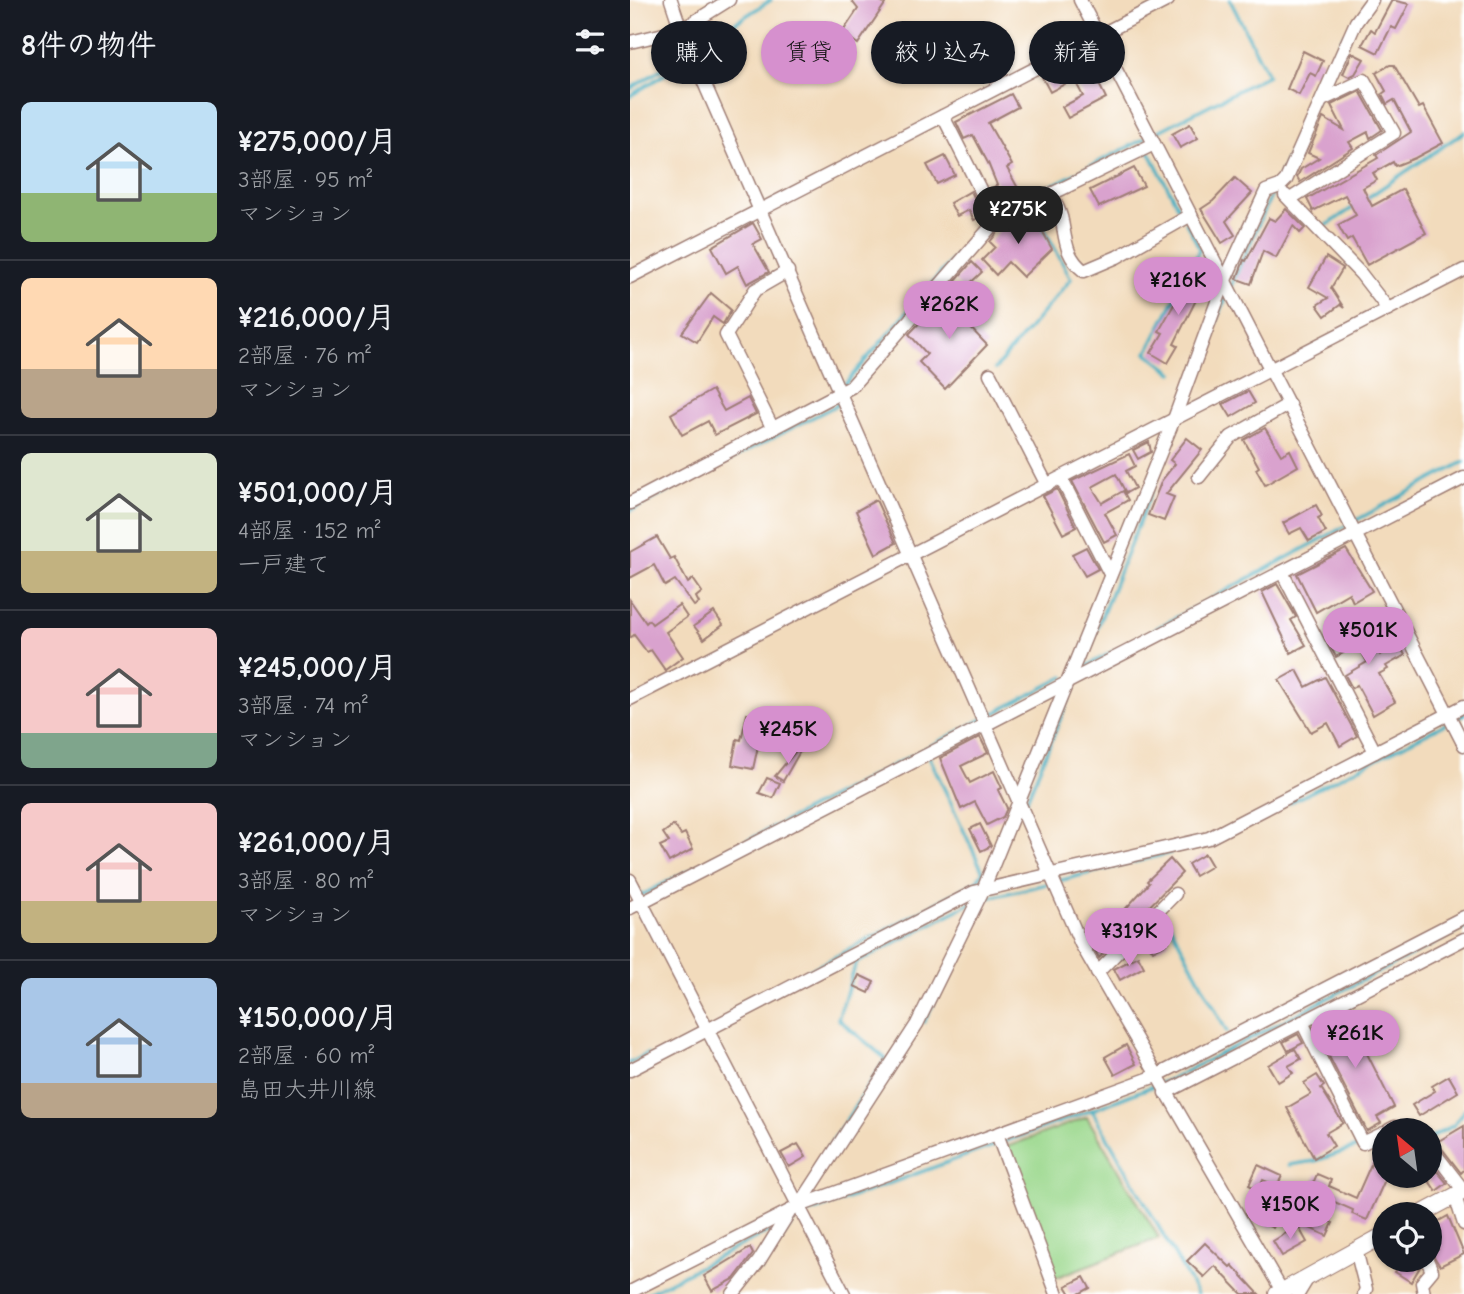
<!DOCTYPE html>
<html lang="ja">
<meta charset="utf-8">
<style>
body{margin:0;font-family:"Comic Neue","Klee One",sans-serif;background:#242831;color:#f1f3f6;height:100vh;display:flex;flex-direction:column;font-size:26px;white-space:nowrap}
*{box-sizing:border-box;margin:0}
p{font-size:23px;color:#9ea1a6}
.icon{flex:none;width:38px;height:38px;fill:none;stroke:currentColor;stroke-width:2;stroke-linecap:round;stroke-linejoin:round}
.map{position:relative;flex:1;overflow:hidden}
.details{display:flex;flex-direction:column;background:#171b24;width:630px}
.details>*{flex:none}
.top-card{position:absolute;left:21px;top:21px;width:665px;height:63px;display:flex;gap:14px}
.needle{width:46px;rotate:331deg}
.controls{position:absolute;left:742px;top:1118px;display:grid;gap:14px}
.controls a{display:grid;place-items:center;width:70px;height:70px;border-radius:50%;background:#171b24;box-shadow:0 2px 5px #0004;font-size:35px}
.price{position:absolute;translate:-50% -60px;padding:0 16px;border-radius:24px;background:#d690ce;color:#111;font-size:23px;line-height:46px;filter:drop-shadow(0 2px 4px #0008)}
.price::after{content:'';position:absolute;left:50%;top:42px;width:21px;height:16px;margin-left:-10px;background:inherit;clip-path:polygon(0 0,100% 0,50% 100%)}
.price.active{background:#222;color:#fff}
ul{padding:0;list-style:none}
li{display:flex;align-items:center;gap:21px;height:175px;padding:0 21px}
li+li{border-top:2px solid #363941}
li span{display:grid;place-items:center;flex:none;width:196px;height:140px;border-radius:10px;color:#555}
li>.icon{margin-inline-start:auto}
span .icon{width:84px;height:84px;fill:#fffc;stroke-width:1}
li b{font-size:30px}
h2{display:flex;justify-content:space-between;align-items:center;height:84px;padding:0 21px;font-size:30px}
.tag{padding:0 24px;border-radius:32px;background:#171b24;box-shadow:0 2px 5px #0004;font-size:24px;line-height:63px}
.tag.active{background:#d690ce;color:#111}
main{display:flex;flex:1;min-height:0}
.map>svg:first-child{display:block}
.green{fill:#9bd88d;stroke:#727c5c;stroke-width:2}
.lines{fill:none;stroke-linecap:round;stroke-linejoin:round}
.stream{stroke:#44afc2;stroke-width:3.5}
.building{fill:#d9a2ce}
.minor-casing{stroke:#9e7d74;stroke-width:15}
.major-casing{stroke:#9e7d74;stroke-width:18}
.minor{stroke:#fff;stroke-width:12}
.major{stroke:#fff;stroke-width:16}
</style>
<main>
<section class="details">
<h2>8件の物件<svg class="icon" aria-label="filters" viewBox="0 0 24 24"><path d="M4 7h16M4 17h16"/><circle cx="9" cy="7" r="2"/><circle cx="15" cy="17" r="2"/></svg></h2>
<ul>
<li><span style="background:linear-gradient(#bfe0f5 65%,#8fb573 0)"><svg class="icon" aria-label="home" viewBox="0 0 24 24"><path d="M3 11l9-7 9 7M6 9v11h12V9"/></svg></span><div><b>¥275,000/月</b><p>3部屋 · 95 m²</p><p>マンション</p></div></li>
<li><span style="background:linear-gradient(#ffd9b3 65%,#b9a48a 0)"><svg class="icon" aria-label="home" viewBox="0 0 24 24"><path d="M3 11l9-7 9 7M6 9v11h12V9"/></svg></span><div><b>¥216,000/月</b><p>2部屋 · 76 m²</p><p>マンション</p></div></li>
<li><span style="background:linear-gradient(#dfe7d0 70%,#c2b280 0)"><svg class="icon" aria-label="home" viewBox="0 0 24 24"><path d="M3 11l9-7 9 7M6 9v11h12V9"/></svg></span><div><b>¥501,000/月</b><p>4部屋 · 152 m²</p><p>一戸建て</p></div></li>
<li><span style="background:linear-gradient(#f6c9c9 75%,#7fa58c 0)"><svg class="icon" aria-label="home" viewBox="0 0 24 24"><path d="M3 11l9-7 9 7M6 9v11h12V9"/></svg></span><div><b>¥245,000/月</b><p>3部屋 · 74 m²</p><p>マンション</p></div></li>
<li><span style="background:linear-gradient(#f6c9c9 70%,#c2b280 0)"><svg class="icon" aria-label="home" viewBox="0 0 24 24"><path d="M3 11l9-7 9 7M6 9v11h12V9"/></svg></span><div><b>¥261,000/月</b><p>3部屋 · 80 m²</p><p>マンション</p></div></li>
<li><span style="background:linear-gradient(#a9c7e8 75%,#b9a48a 0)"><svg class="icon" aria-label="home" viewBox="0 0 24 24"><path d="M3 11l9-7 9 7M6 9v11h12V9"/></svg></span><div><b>¥150,000/月</b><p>2部屋 · 60 m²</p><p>島田大井川線</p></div></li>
</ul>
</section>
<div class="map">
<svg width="834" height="1294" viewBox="0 0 834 1294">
<rect width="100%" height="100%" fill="#fff"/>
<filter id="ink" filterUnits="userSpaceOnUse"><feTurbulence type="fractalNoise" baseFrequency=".0143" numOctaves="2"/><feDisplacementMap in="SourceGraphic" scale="14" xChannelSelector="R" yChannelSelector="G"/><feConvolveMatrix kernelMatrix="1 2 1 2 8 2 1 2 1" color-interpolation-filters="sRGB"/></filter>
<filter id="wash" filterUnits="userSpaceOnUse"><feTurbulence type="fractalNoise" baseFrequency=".00686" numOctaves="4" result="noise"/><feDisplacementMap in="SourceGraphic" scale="28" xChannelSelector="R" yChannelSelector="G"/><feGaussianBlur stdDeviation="1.57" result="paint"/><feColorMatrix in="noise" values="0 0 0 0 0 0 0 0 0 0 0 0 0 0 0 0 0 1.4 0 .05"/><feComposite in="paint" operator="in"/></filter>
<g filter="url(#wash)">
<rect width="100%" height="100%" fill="#f2dbbc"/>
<!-- green -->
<path class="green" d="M457 1117 529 1238 425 1278 376 1147Z"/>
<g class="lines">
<!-- stream -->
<g class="stream">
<path d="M64 49 141 0"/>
<path d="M0 89 57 53"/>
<path d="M0 96 54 62"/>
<path d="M523 134 638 75 600 0"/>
<path d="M519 151 552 215"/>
<path d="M646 184 714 35"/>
<path d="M737 198 834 132"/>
<path d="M367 213 516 138"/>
<path d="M694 227 724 207"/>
<path d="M601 286 642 194"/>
<path d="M586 322 598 293"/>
<path d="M365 369 441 279 402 206"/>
<path d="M543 373 517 353 570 249 556 222"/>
<path d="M214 385 360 216"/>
<path d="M0 511 207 405 209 399"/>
<path d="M451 669 834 462"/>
<path d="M450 671 539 447"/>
<path d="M824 719 834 714"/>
<path d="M659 803 817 723"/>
<path d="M394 806 445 684"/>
<path d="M428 881 540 853"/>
<path d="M12 895 434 677"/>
<path d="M353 899 421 883"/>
<path d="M534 913 597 1032"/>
<path d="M167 977 346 882 353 872 299 756"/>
<path d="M294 1022 328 954"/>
<path d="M0 1063 17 1054"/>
<path d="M800 1138 824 1125 834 1110"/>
<path d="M187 1165 256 1059 208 1019 226 963 343 902"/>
<path d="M659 1165 685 1161 731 1146"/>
<path d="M178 1213 462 1110"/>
<path d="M130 1270 169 1213"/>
<path d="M16 1294 145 1228"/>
<path d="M567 1294 462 1110 541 1079 834 928"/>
</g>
</g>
<g id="blocks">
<!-- building -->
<g class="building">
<path d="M221 0H249L255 4 228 44 212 33 228 9Z"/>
<path d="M762 0 779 4 766 29 761 27 748 53 732 45 741 29 745 32Z"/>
<path d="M673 51 693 61 686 76 680 73 669 95 657 89Z"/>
<path d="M722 53 734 59 725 74 719 77 713 74Z"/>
<path d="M454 54 476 98 438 118 432 107 453 96 444 79 420 92 412 77Z"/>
<path d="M760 65H764L789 108 793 106 813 143 785 158 765 166 763 162 743 173 747 180 733 188 742 206 773 189 796 233 737 265 722 238 717 241 708 225 726 215 715 195 683 211 677 199 748 158 746 155 781 132 764 100 757 104 752 94 756 91 746 73Z"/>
<path d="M730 91 752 130 740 138 738 132 719 142 723 148 670 182 667 177 671 169 689 158 678 153 693 118 714 130 701 105Z"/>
<path d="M381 94 388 107 358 123 382 165 377 168 389 190 366 202 360 189 367 185 358 163 343 135 334 139 326 122Z"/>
<path d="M560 124 568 138 550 148 542 134Z"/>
<path d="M315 156 325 175 307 184 297 165Z"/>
<path d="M504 168 514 186 469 207 460 190Z"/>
<path d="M605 178 622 193 596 221 605 235 592 243 571 209 583 201Z"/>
<path d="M341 191 353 215 344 220 339 210 327 216 320 203Z"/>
<path d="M656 209 675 228 670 233 663 226 646 258 633 251 621 284 607 279 614 260 616 261 639 218 645 221Z"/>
<path d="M403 213 422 249 393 277 378 262 366 275 352 260 365 247 360 242 371 228Z"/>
<path d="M123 223 132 239 123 244 139 272 117 284 108 266 96 273 82 247Z"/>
<path d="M696 257 713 268 701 288 714 308 710 305 695 316 687 305 698 298 679 287Z"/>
<path d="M342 262 352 272 333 290 325 281Z"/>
<path d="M565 267 577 273 562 298 566 300 544 344 548 346 538 363 521 353 533 333 529 331Z"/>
<path d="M328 287 345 305 331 318 357 345 315 389 289 362 297 354 279 334 298 314 308 324 325 307 316 298Z"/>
<path d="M81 293 101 310 93 324 83 317 67 342 52 333Z"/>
<path d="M82 390 94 411 118 398 126 414 85 435 78 421 52 435 41 414Z"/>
<path d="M618 391 625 403 601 417 593 404Z"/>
<path d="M635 428 651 455 660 450 668 466 635 485 626 469 629 467 614 440Z"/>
<path d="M557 438 572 450 536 494 544 497 534 521 518 515 532 480 545 464 540 460Z"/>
<path d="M519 442 521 452 508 459 503 450Z"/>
<path d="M499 454 505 466 496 471 505 488 496 493 486 474 462 487 472 503 493 491 498 500 475 513 487 535 474 542 442 481Z"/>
<path d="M427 489 446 527 433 534 413 496Z"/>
<path d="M246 500 266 543 246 554 226 511Z"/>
<path d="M686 505 692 516 688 518 696 532 679 541 671 528 659 534 653 523Z"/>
<path d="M27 537 40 559 44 557 58 583 63 579 72 592 66 597 69 603 64 606 45 580 35 586 24 565 0 578V552Z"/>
<path d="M456 547 468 569 455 576 442 554Z"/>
<path d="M716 549 742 591 723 602 719 593 686 612 667 574Z"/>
<path d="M647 584 666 617 661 620 676 645 661 653 632 592Z"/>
<path d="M0 600 16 623 19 620 22 624 49 605 57 617 36 632 53 657 35 670 21 650 17 652 4 635 0 638Z"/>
<path d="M84 612 93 625 74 639 64 626Z"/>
<path d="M730 622 750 655 769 644 775 655 756 666 758 669 749 674 765 702 743 715 727 685 722 688 715 675 737 662 728 645 706 657 699 644Z"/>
<path d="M667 670 676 687 695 677 727 736 710 746 698 723 681 732 649 680Z"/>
<path d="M117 714 153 722 148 741 130 737 123 769 102 765 107 739 111 740Z"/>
<path d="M350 737 358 753 331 766 340 783 364 771 372 788 368 790 377 808 373 817 357 825 345 802 331 809 310 758Z"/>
<path d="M170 746 172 748 153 781 145 776Z"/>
<path d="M137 778 150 783 143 798 129 793Z"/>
<path d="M350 824 361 846 351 851 340 829Z"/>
<path d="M44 825 51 835 55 833 63 849 39 862 30 846 39 842 33 833Z"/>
<path d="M575 854 582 866 565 876 558 864Z"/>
<path d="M540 859 552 873 501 925 490 915 519 883 517 881Z"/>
<path d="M531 929 539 942 523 951 515 938Z"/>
<path d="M480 930 488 938 469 958 463 947Z"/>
<path d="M508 956 514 967 490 980 484 969Z"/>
<path d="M229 975 244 982 239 993 224 986Z"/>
<path d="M718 1016 764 1107 747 1117 751 1123 737 1131 684 1027 701 1017 705 1024Z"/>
<path d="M668 1034 673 1043 658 1051 653 1042Z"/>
<path d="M496 1045 506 1064 485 1075 475 1057Z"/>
<path d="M665 1049 671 1059 658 1066 663 1073 648 1082 638 1065Z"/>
<path d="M687 1075 694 1086 691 1088 713 1123 696 1133 704 1146 684 1158 657 1108 681 1094 674 1083Z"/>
<path d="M819 1076 828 1092 789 1116 782 1105 805 1091 802 1086Z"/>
<path d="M834 1126V1170L831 1173 807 1142Z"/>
<path d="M754 1143V1182L737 1220 722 1214 723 1210 689 1195 678 1219 658 1210 667 1190 678 1195 687 1174 701 1180 699 1186 726 1198 750 1144Z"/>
<path d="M168 1144 176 1157 159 1167 151 1153Z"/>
<path d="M628 1165 652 1176 647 1186 633 1180 629 1190 619 1185Z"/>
<path d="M807 1171 817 1183 806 1191 797 1178Z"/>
<path d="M635 1208 649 1214 643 1228 629 1222Z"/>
<path d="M686 1216 703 1223 697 1236 671 1224Z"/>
<path d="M818 1216 834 1254 810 1266 801 1252 808 1249 800 1234V1226Z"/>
<path d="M668 1226 677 1242 652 1256 643 1241Z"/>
<path d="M575 1243 600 1267 602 1265 629 1294H612L585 1266 574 1277 557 1261Z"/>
<path d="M120 1248 123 1254 104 1279 82 1291 74 1276Z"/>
<path d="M772 1260 789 1263 790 1267 781 1282 765 1272Z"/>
<path d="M454 1277 460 1288 449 1294H441L436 1286Z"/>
</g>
</g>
</g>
<g filter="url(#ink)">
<use href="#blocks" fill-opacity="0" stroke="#9e7d74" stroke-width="2"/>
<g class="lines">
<!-- minor casing -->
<g class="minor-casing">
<g id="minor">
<path d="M41 0 51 30 451 944 652 1291"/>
<path d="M450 0 834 745"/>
<path d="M0 42 51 30 99 0"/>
<path d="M313 116 366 221"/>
<path d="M421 194C425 203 431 212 432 221 436 242 436 257 454 271L487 257 561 215"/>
<path d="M655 195 731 274 758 309"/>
<path d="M660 199 764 133 734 80 692 100"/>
<path d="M0 277 538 0"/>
<path d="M360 374 417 485"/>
<path d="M143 429 96 335 125 290 158 271"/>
<path d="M569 477 601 437 659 404"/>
<path d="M431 478 480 574"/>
<path d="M0 503 221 387 366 221 524 144"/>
<path d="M652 572 745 752"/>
<path d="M0 699 834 270"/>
<path d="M0 880 214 1294"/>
<path d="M0 908 834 478"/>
<path d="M467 973 545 894"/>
<path d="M672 1022 733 1143 754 1133"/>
<path d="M0 1070 344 892 579 838 834 706"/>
<path d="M535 1093 834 939"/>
<path d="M759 1130 765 1127 775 1130"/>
<path d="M367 1134 427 1294"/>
<path d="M800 1147 834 1191"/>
<path d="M825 1196 834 1224"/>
<path d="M169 1206 287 1024 353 890 544 419 595 280 636 191 650 186 656 180 726 22 742 0"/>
<path d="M726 1250 736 1289 734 1294"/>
<path d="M0 1292 169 1206 526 1076 834 917"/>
<path d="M103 1294 129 1261 160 1211"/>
<path d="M668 1294 679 1276"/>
<path d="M794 1294 792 1283 802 1271 797 1260"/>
</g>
</g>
<!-- major casing -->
<g class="major-casing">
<g id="major">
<path d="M791 1214 834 1191"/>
<path d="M647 1294 754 1235"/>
</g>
</g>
<!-- minor -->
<use href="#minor" class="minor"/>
<!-- major -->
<use href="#major" class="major"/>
</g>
</g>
</svg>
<div class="controls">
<a><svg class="needle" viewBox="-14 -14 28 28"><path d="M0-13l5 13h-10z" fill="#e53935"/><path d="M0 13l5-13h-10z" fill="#9ea1a6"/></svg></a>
<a><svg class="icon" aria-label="locate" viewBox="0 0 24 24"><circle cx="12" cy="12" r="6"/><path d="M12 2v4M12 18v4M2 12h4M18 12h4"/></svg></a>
</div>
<b class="price active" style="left:388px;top:246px">¥275K</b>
<b class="price" style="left:548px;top:317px">¥216K</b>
<b class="price" style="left:319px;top:341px">¥262K</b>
<b class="price" style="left:738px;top:667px">¥501K</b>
<b class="price" style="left:158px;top:766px">¥245K</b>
<b class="price" style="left:499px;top:968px">¥319K</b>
<b class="price" style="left:725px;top:1070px">¥261K</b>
<b class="price" style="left:660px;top:1241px">¥150K</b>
<div class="top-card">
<a class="tag">購入</a>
<a class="tag active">賃貸</a>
<a class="tag">絞り込み</a>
<a class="tag">新着</a>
</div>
</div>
</main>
